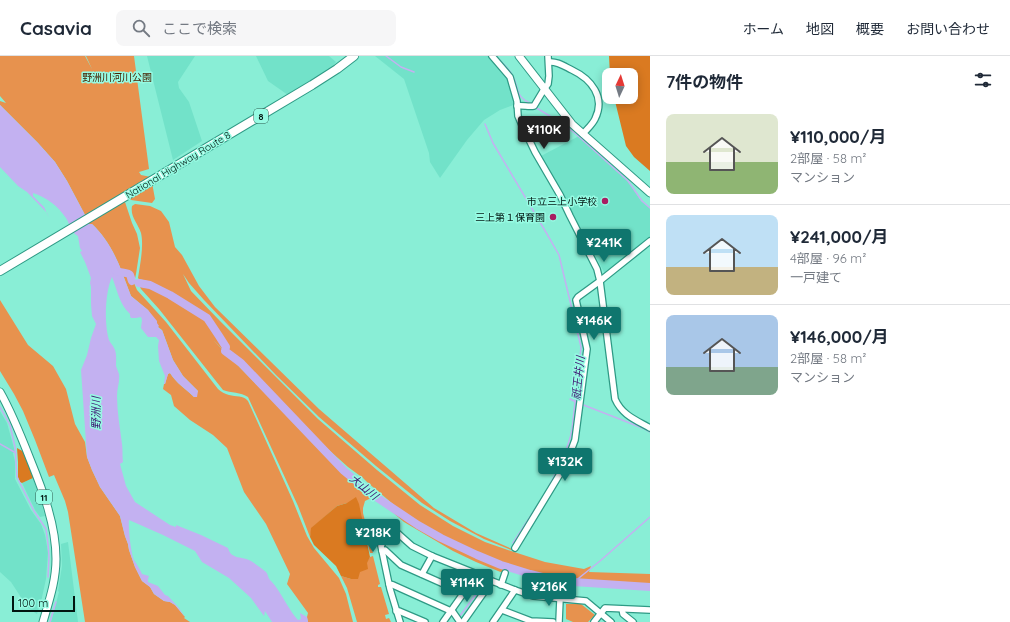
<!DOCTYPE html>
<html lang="ja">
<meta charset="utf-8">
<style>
body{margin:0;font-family:Quicksand,"Noto Sans JP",sans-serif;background:#f6f6f7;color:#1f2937;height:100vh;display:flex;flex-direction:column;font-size:15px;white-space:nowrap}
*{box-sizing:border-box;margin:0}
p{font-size:13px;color:#747a83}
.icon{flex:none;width:22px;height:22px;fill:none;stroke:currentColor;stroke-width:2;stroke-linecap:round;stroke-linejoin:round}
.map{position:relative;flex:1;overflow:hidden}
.details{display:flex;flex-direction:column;background:#fff;width:360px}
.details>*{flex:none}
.needle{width:26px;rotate:4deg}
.buttons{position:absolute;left:602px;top:12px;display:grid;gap:8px}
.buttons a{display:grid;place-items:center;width:36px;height:36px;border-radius:8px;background:#fff;box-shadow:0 2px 10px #0003;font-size:20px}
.scale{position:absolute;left:12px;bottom:10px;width:63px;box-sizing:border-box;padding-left:4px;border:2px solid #011510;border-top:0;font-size:11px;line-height:14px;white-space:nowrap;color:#011510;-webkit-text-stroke:3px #96fbe3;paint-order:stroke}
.price{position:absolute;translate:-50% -34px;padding:0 9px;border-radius:4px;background:#0f766e;color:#fff;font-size:13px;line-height:26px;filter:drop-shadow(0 1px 2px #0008)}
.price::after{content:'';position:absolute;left:50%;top:24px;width:12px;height:9px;margin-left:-6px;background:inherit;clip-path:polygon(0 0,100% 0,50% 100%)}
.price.active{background:#222;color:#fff}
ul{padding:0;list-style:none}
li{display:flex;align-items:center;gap:12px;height:100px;padding:0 16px}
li+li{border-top:1px solid #e0e1e3}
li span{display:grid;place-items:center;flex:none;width:112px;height:80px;border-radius:8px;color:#555}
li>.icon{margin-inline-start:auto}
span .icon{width:48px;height:48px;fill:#fffc;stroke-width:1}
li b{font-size:17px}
h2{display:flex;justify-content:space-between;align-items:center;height:48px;padding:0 16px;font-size:17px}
header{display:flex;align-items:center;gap:24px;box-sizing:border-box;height:56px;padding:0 20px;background:#fff;border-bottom:1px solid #e0e1e3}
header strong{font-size:19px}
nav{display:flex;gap:22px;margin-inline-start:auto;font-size:14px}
.search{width:280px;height:36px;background:#f6f6f7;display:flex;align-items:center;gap:10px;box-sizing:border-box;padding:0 14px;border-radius:8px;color:#747a83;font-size:15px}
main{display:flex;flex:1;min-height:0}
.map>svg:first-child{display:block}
.built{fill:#72e2c9}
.green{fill:#e7924e}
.forest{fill:#da7a21}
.water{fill:#c3b1f1}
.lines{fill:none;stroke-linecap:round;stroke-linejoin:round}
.stream{stroke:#c3b1f1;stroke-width:1.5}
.river{stroke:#c3b1f1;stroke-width:8}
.minor-casing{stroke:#2e9a85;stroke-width:8}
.major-casing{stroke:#2e9a85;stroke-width:9}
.highway-casing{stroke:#2e9a85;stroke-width:10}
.minor{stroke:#fff;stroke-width:5.5}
.major{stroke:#fff;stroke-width:7}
.highway{stroke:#fff;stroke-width:8}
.poi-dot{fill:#a81e62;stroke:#96fbe3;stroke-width:1.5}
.labels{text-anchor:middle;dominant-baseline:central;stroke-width:3;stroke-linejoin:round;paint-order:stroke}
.shield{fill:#96fbe3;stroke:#2e5a4f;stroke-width:1}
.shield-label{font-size:9px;font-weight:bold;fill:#011510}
.park-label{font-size:10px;fill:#462100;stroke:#96fbe3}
.street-label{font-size:10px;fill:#011510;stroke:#96fbe3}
.poi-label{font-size:10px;fill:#011510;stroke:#96fbe3;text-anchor:end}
.water-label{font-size:11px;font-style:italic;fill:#3e1672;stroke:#96fbe3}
</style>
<header>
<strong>Casavia</strong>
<div class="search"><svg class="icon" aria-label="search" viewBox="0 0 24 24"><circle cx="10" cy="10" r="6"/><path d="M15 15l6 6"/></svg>ここで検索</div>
<nav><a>ホーム</a><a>地図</a><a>概要</a><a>お問い合わせ</a></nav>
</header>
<main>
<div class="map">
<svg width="650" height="566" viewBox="0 0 650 566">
<rect width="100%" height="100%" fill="#89eed6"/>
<!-- built -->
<g class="built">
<path d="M147 0H195L178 26 179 32 189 46 202 85 173 104Z"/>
<path d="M256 0H329L336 6 331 12 288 39 268 25Z"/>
<path d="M375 0H490L506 18 516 48 500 54 484 64 467 84 440 122 430 106 429 97 404 23Z"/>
<path d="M579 80 628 125 641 145 650 152V183L608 217 604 216 574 160 563 138 541 100Z"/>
<path d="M0 355 7 367 15 396 13 397 15 406V423L31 454 41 468 45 479 48 496 46 523 41 546 37 558 32 555 26 549 11 526 0 516Z"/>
<path d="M33 422 40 443 45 460 40 461 35 454 22 427Z"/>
<path d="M68 486 78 566H51L59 536 58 535 62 510 61 488Z"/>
</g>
<!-- green -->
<g class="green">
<path d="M0 0H85L92 13 86 0H134L149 113 139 116 141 119 151 121 155 143 152 147 131 144 122 137 132 167 137 178 140 192 136 218 134 227 137 234 166 266 218 333C221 336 225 338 229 339 236 341 243 339 248 345L293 445 307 480 314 492 339 522 346 538 353 566H308L307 561 308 557 287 528 290 518 266 468 244 436 227 392 213 379 190 364 174 350 171 339 163 333 164 328H165L168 318 170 317C176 327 186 333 194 341L198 335 183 320 173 304 162 274 158 271 148 254 131 240 123 219C129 218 128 222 132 226L133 220 122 216C115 198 106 181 92 168H89L84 157 67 125 55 106 38 87 0 49V45L6 47 0 40Z"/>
<path d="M135 148 150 150 161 155 169 166 175 191 182 199 199 230 215 251 319 353 434 452 476 477 512 493 511 494 484 483 450 465 422 447 376 410 319 361 276 319 204 244 189 227 183 218 191 235 220 265 318 363 377 414 420 449 453 470 485 486 511 495 545 506 584 513 591 510 589 516 650 518V533L578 529 520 516 489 506 457 491 420 469 400 454 367 426 363 422 348 411 291 360 213 284 304 377 404 462 432 480 469 499 505 514 503 517 476 506 453 495 404 466 376 442H371L365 445 363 452V457L373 497H370L365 475 347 447 337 450 312 472 310 481 298 450 248 341C241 336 231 337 223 334L159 253 141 233 139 229 144 232 147 230V225L139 223 138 222C140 209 144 190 141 177 138 167 130 161 132 150Z"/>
<path d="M0 244 28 289 53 310 66 333 75 368 85 386 87 401 92 414 100 431 120 460 125 480 128 488 129 494 135 511 142 525 150 531 154 538 164 545 170 546 175 549 185 561 184 562 190 566H85L68 456 65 445 54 419 49 421 35 384 23 355 14 338 0 315Z"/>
<path d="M373 500 380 528 378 529V531H381L389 558 385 559 386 563 389 562 391 566H357L347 532 341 520 351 523C359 516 365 510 370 501Z"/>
<path d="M566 548H581L595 559 588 566H573L566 563Z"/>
</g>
<!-- forest -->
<g class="forest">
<path d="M609 0H650V115L634 101 626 90 614 41H631V19H610Z"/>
<path d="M17 392 24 396 33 422 22 427 20 426 18 421V406Z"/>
<path d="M356 441 359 448 370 501 367 507 368 513 360 516 358 523H351L341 520 336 510 314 489 310 481 311 472 337 450 347 447Z"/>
</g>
<!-- water -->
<path class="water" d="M0 49 38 87 55 106 67 125 84 157 89 168H92C106 181 115 198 122 216L133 220 132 223H131C128 220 127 218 123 219L131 240 148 254 157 265V267L159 270 158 271 161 274H162L173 304 183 320 198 335 197 341H194C186 333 176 327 170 317L168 318 165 328H164L165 320 159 305 158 290 159 284 156 281H148L141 272 142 264 141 261 136 262H131L130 260V258C119 248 117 233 112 221 105 236 104 268 109 284 110 287 113 289 114 292 117 297 116 304 116 310 117 313 118 315 119 318 120 326 117 332 117 340 117 356 120 372 122 388 123 395 122 400 123 406L120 408 126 430 135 446 170 469 176 471V469L201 479 228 492C231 504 243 500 251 505 253 506 264 514 266 516 268 518 268 522 270 524 272 526 274 528 276 531 284 542 289 554 298 564L301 563 300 557 307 561 308 566H272L265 555 264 560 251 542 229 522 202 506 195 495 163 479 129 464C128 471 131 498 134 504 137 509 140 513 142 518L149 520 148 523V526L158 530 165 539 168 540 179 552 185 561 175 549 170 546 164 545 154 538 150 531 142 525 135 511 129 494 128 488 125 480 120 460 100 431 92 414 87 401 81 314 87 299 91 282 96 268 92 260 91 248V231L90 227 91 222 85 206 80 196 82 195 80 192 78 180C70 176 70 168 66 162 58 150 46 141 33 137V140L44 151 49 162 47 157 27 136 18 130 0 111Z"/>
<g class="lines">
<!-- stream -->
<g class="stream">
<path d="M386 0 401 11 414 16"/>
<path d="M496 0C501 6 507 11 511 17 521 32 512 39 532 48"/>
<path d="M535 51 553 62 559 65 576 78 628 125 642 145 650 152"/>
<path d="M485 68 493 87 547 178 559 199 581 291 572 374C568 394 559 412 549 430"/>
<path d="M570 343 576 346"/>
<path d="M581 348 645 373 650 376"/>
<path d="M0 351 10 369 15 391 17 421 34 455 46 473 48 488 49 501 48 521"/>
<path d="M0 388 16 397"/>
<path d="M513 487 537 450"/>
<path d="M574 526 600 505 650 461"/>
<path d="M459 561 486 525"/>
<path d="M50 566 56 546"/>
</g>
<!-- river -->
<g class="river">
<path d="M115 213 116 215C120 217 128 216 130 219 131 221 131 223 132 225"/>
<path d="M139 227 150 229 170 239 207 262 219 280 226 291 225 295 241 307 344 415 373 439 418 469 441 482 477 499 501 509 530 518 558 525 650 531"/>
</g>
<!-- minor casing -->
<g class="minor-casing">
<g id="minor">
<path d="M492 0 510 21 517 45 518 60 521 67 535 96 560 139 570 160 597 213 600 225 615 343C622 359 636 364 650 372"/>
<path d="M549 6C557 5 564 10 572 14 591 23 606 41 595 63 592 69 587 73 583 78"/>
<path d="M517 50C523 49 528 51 534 50L543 35 548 28 549 20 548 0"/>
<path d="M515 492 566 408 575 384 587 293 576 244 578 241 600 225 650 185"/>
<path d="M382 495 385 494 401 509 464 537"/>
<path d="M422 518 432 500"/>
<path d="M389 528 393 529 453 556 460 566"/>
<path d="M501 529 505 517"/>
<path d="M622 553 623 558 633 566"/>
<path d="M502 554 531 565 553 566"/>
<path d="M396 555H399L425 566"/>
<path d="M400 566 390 533 381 490 390 474H394L412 490 432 500 477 518 443 566"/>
<path d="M463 566 492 525 515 534 533 540 586 545 611 566"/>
<path d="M493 566 515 534"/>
<path d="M559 566 560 543"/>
<path d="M594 566 605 552 650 554"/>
</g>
</g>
<!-- major casing -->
<g class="major-casing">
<g id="major">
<path d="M519 0 572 68 650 137"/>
<path d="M0 336C12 357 21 380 30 403 43 435 56 469 56 503 56 525 49 545 43 566"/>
</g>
</g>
<!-- highway casing -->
<g class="highway-casing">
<path id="highway" d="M0 215 312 29 337 13 354 0"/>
</g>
<!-- minor -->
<use href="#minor" class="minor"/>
<!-- major -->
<use href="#major" class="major"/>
<!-- highway -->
<use href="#highway" class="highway"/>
</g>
<!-- markers -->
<g class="poi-dot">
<circle cx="605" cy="145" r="4"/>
<circle cx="553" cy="161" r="4"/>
</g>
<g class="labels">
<!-- shield labels -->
<g class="shield">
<rect x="254" y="53" width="14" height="14" rx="3"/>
<rect x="36" y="434" width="16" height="14" rx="3"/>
</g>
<g class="shield-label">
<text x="261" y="60">8</text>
<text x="44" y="441">11</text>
</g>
<!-- park labels -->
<g class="park-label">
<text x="117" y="21">野洲川河川公園</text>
</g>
<!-- street labels -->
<g class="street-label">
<text transform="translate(178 109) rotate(-31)">National Highway Route 8</text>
</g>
<!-- poi labels -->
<g class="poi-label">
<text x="597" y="145">市立三上小学校</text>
<text x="545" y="161">三上第１保育園</text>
</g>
<!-- water labels -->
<g class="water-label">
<text transform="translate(578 322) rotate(-84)">祇王井川</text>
<text transform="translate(96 357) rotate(-90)">野洲川</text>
<text transform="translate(364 431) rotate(39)">大山川</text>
</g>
</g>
</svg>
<div class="buttons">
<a><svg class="needle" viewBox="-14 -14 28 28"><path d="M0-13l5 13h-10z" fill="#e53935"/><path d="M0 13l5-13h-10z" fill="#747a83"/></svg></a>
</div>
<div class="scale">100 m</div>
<b class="price active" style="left:544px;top:94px">¥110K</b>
<b class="price" style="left:604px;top:207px">¥241K</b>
<b class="price" style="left:594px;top:285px">¥146K</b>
<b class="price" style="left:565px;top:426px">¥132K</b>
<b class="price" style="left:373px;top:497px">¥218K</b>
<b class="price" style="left:467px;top:547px">¥114K</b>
<b class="price" style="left:549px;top:551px">¥216K</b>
</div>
<section class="details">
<h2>7件の物件<svg class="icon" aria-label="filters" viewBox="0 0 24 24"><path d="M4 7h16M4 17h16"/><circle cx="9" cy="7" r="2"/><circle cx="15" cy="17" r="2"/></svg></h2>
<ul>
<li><span style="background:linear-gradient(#dfe7d0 60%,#8fb573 0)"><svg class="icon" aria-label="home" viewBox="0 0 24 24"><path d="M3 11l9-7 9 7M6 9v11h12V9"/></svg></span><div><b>¥110,000/月</b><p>2部屋 · 58 m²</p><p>マンション</p></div></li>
<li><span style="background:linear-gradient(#bfe0f5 65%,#c2b280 0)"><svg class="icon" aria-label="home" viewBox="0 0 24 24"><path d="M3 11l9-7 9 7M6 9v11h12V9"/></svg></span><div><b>¥241,000/月</b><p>4部屋 · 96 m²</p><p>一戸建て</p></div></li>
<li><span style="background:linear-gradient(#a9c7e8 65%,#7fa58c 0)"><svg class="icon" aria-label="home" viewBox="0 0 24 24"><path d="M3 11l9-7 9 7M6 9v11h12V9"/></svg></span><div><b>¥146,000/月</b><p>2部屋 · 58 m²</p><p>マンション</p></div></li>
</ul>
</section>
</main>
